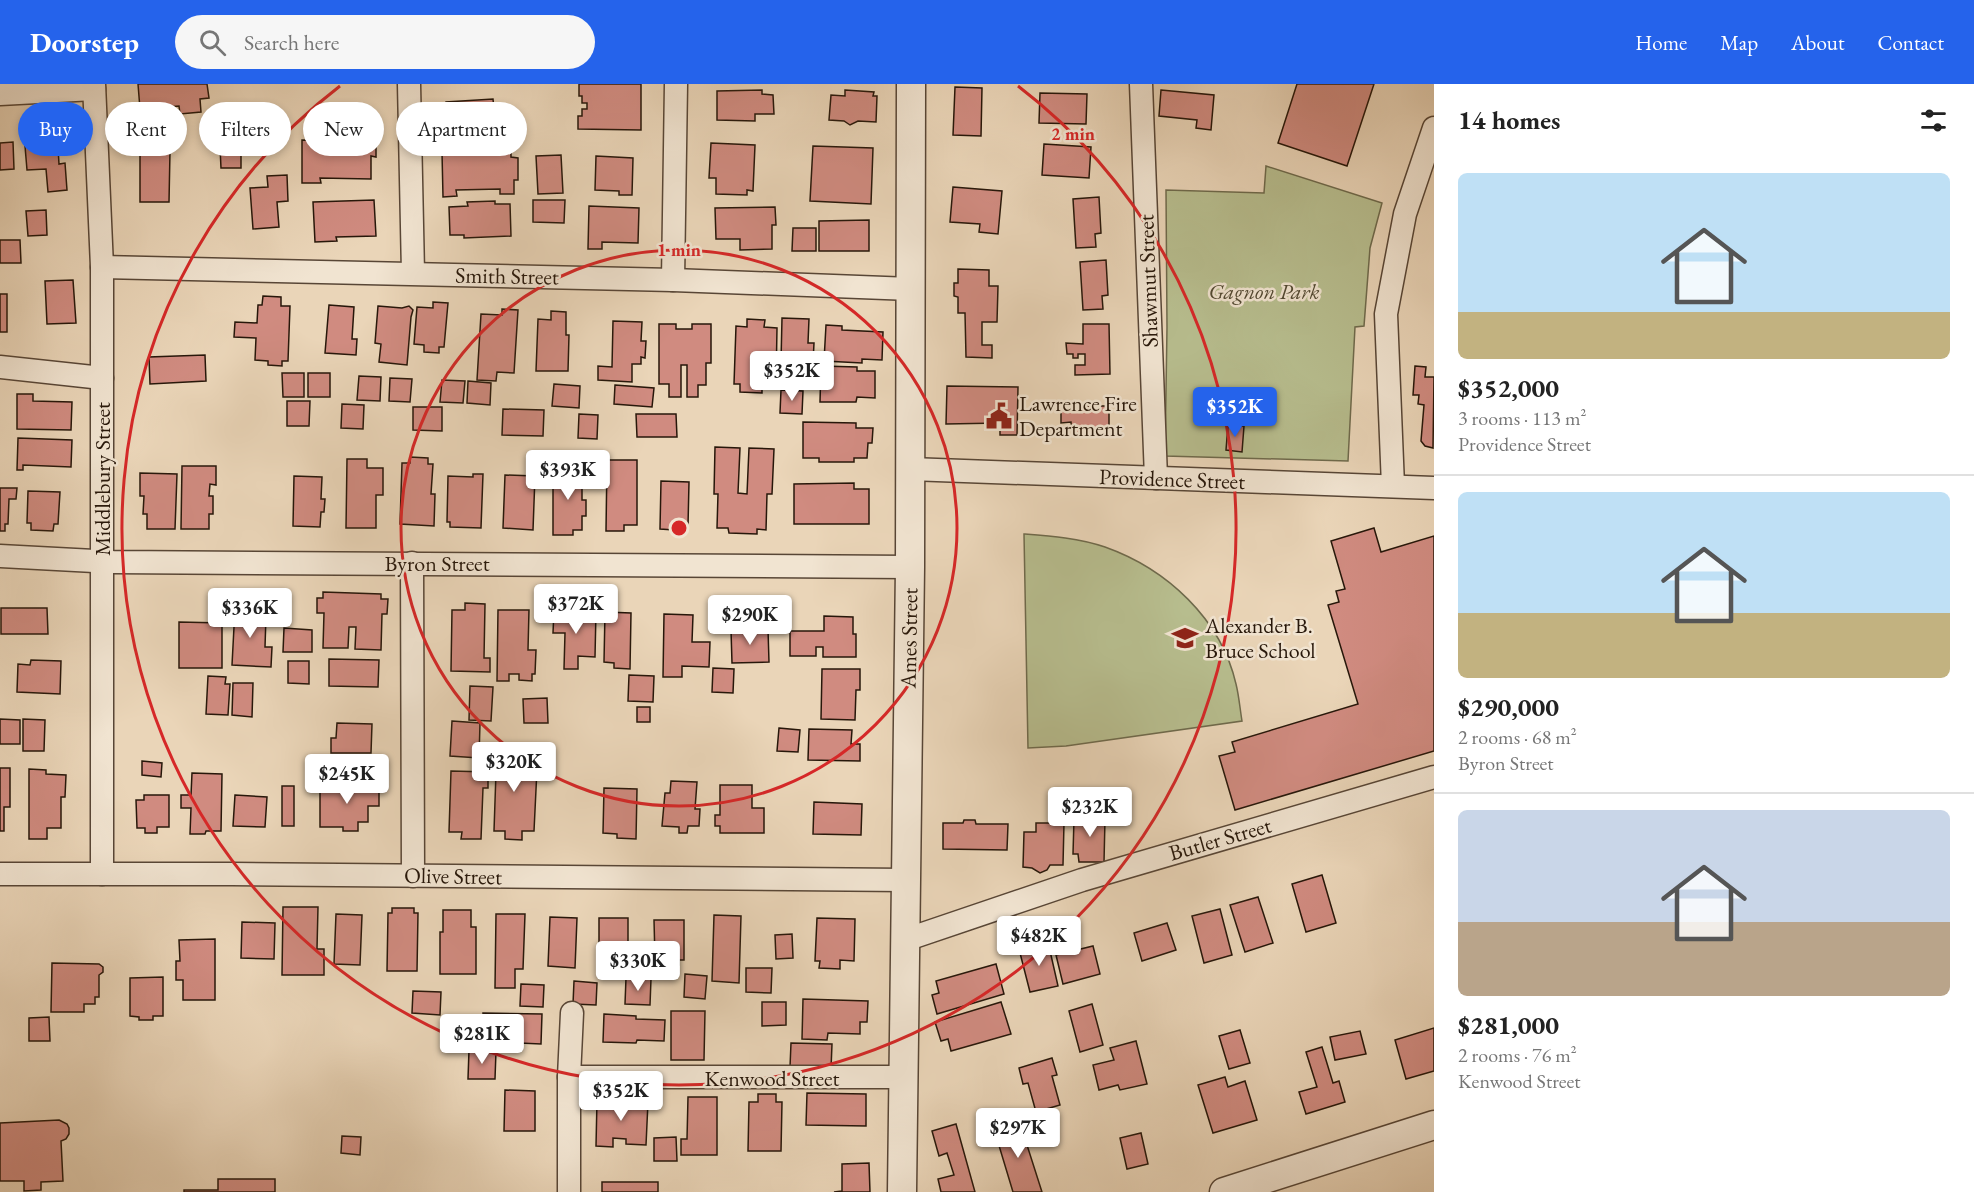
<!DOCTYPE html>
<meta charset="utf-8">
<style>
body{margin:0;font-family:"EB Garamond",serif;background:#f6f6f6;color:#222;height:100vh;display:flex;flex-direction:column;font-size:22px;white-space:nowrap}
*{box-sizing:border-box;margin:0}
p{font-size:20px;color:#767676}
.icon{flex:none;width:33px;height:33px;fill:none;stroke:currentColor;stroke-width:2;stroke-linecap:round;stroke-linejoin:round}
.map{position:relative;flex:1;overflow:hidden}
.sheet{display:flex;flex-direction:column;background:#fff;width:540px}
.sheet>*{flex:none}
.banner{position:absolute;left:18px;top:18px;width:570px;height:54px;display:flex;gap:12px}
.price{position:absolute;translate:-50% -51px;padding:0 14px;border-radius:6px;background:#fff;color:#222;font-size:20px;line-height:39px;filter:drop-shadow(0 2px 3px #0008)}
.price::after{content:'';position:absolute;left:50%;top:36px;width:18px;height:14px;margin-left:-9px;background:inherit;clip-path:polygon(0 0,100% 0,50% 100%)}
.price.active{background:#2563eb;color:#fff}
ul{padding:0;list-style:none}
li{display:grid;align-content:center;gap:12px;height:318px;padding:0 24px}
li+li{border-top:2px solid #e0e0e0}
li span{display:grid;place-items:center;height:186px;border-radius:9px;color:#555}
li>.icon{margin-inline-start:auto}
span .icon{width:108px;height:108px;fill:#fffc;stroke-width:1}
li b{font-size:26px}
h2{display:flex;justify-content:space-between;align-items:center;height:72px;padding:0 24px;font-size:26px}
.chip{padding:0 21px;border-radius:27px;background:#fff;box-shadow:0 3px 9px #0003;font-size:21px;line-height:54px}
.chip.active{background:#2563eb;color:#fff}
header{display:flex;align-items:center;gap:36px;box-sizing:border-box;height:84px;padding:0 30px;background:#2563eb;color:#fff}
header strong{font-size:28px}
nav{display:flex;gap:33px;margin-inline-start:auto;font-size:21px}
.search{width:420px;height:54px;background:#f6f6f6;display:flex;align-items:center;gap:15px;box-sizing:border-box;padding:0 21px;border-radius:33px;color:#767676;font-size:22px}
main{display:flex;flex:1;min-height:0}
.map>svg:first-child{display:block}
.green{fill:#b7bd8e;stroke:#6f6a4c;stroke-width:1.5}
.building{fill:#d08b80;stroke:#27170a;stroke-width:1.5}
.lines{fill:none;stroke-linecap:round;stroke-linejoin:round}
.minor-casing{stroke:#584636;stroke-width:25}
.tertiary-casing{stroke:#584636;stroke-width:31}
.minor{stroke:#f1e4d1;stroke-width:22}
.tertiary{stroke:#f1e4d1;stroke-width:28}
.ring{fill:none;stroke:#d62828;stroke-width:3}
.labels{text-anchor:middle;dominant-baseline:central;stroke-width:5;stroke-linejoin:round;paint-order:stroke}
.street-label{font-size:22px;fill:#27170a;stroke:#f1e4d1}
.park-label{font-size:22px;font-style:italic;fill:#524932;stroke:#f1e4d1}
.poi-label{font-size:22px;fill:#27170a;stroke:#f1e4d1;text-anchor:start}
.centre{fill:#d62828;stroke:#f1e4d1;stroke-width:3}
.ring-label{font-size:18px;text-anchor:middle;font-weight:bold;fill:#d62828;stroke:#f1e4d1;stroke-width:5;stroke-linejoin:round;paint-order:stroke}
</style>
<header>
<strong>Doorstep</strong>
<div class="search"><svg class="icon" aria-label="search" viewBox="0 0 24 24"><circle cx="10" cy="10" r="6"/><path d="M15 15l6 6"/></svg>Search here</div>
<nav><a>Home</a><a>Map</a><a>About</a><a>Contact</a></nav>
</header>
<main>
<div class="map">
<svg width="1434" height="1108" viewBox="0 0 1434 1108">
<rect width="100%" height="100%" fill="#ead5b8"/>
<filter id="stains"><feTurbulence type="fractalNoise" baseFrequency=".00333" numOctaves="4"/><feColorMatrix values="0 0 0 0 .2 0 0 0 0 .09 0 0 0 0 .02 0 0 0 .5 -.17"/></filter>
<radialGradient id="worn" r=".72"><stop offset=".6" stop-color="#630" stop-opacity="0"/><stop offset="1" stop-color="#630" stop-opacity=".3"/></radialGradient>
<!-- green -->
<g class="green">
<path d="M1266 82 1382 119 1370 164 1364 242 1355 243 1348 377 1165 372 1167 243 1166 106 1264 109Z"/>
<path d="M1024 450C1051 452 1079 454 1105 463 1167 485 1221 535 1236 600 1239 612 1240 625 1242 637L1066 662 1028 664Z"/>
</g>
<!-- building -->
<g class="building">
<path d="M138 0H207L209 14 200 15 201 28 180 30 179 22 140 25Z"/>
<path d="M579 0H641V46L578 45V32H582V25H587V19H582V12H579Z"/>
<path d="M1297 0H1374L1347 82 1278 59Z"/>
<path d="M955 3 982 4 981 52 953 51Z"/>
<path d="M762 6V10L773 11 774 30H755V37L717 36V7Z"/>
<path d="M845 6 874 8 873 12H877L876 38 858 37 850 41 844 37 829 36 831 11 845 12Z"/>
<path d="M1161 6 1214 11 1211 46 1196 44 1197 36 1159 32Z"/>
<path d="M1040 9 1087 10 1086 40 1039 39Z"/>
<path d="M493 15 495 35 506 34 507 53H494V57L459 58V54L447 55 446 18Z"/>
<path d="M57 47 59 80 65 79 67 106 48 108 46 85 27 86 24 50Z"/>
<path d="M302 56 368 57V61H376V73L371 72V95L320 94 321 99H302Z"/>
<path d="M13 58 14 85 0 86V59Z"/>
<path d="M711 59 755 61 753 107 747 106V111L716 110V94H709Z"/>
<path d="M1044 60 1091 63 1089 94 1042 91Z"/>
<path d="M813 62 873 64 871 120 810 117Z"/>
<path d="M220 63H241V84H221Z"/>
<path d="M511 66V73L518 74V96H514V110H500V105L456 106 457 112 443 113 442 68Z"/>
<path d="M140 67H170L169 118H140Z"/>
<path d="M561 71 563 109 538 110 536 72Z"/>
<path d="M596 72 633 74 632 111H619V107L595 106Z"/>
<path d="M287 91 288 117 277 118 279 143 253 145 250 104 268 103 267 92Z"/>
<path d="M953 103 1002 107 998 150 979 148 980 140 950 138Z"/>
<path d="M1099 113 1101 149 1095 150 1096 163 1076 164 1073 115Z"/>
<path d="M374 116 376 152 336 153 337 157 315 158 313 118Z"/>
<path d="M533 116H565L564 139 533 138Z"/>
<path d="M495 117V120H510L511 152 464 154V151H450L449 123 468 122 467 118Z"/>
<path d="M589 122 639 124 638 159 602 158V165H588Z"/>
<path d="M775 123 776 141H772V165L740 166V155H716L715 124Z"/>
<path d="M46 126 47 151 28 152 26 127Z"/>
<path d="M869 136V167H819V137Z"/>
<path d="M793 144H816V167H792Z"/>
<path d="M0 156H20L21 179H0Z"/>
<path d="M1106 176 1108 211 1102 212 1103 225 1083 226 1080 178Z"/>
<path d="M958 185 989 186V202H998L997 238H982V261H992V274L966 273 965 229H958V213L954 212V199H958Z"/>
<path d="M73 196 76 239 47 240 45 197Z"/>
<rect x="0" y="210" width="7" height="38"/>
<path d="M263 212 281 213V222H290L288 277H282V282L268 281V277L255 276 256 254 234 253 235 238 257 239 258 221H262Z"/>
<path d="M433 218 448 219 444 263H439V269L424 268V261L414 260 417 223 433 224Z"/>
<path d="M329 221 354 223 352 255H357L356 271 325 269Z"/>
<path d="M378 222 402 224 409 222 413 226 411 233 407 281 379 278 381 260 375 259Z"/>
<path d="M502 225 518 226 514 289 497 288 496 297 477 296 481 230 502 231Z"/>
<path d="M551 227 566 228V251H569L568 287H536L538 235 551 236Z"/>
<path d="M782 234 809 235 808 259H814L813 279 781 278Z"/>
<path d="M747 235 765 236 764 243 777 244 776 299H762V309L740 308V300H734L736 242 747 243Z"/>
<path d="M613 237 642 238 641 257H646L645 274 641 273V280H632V298L598 296V282L612 283Z"/>
<path d="M659 240H676V245H692V240H711V279H706V301H698V313H687V281H681V313H669V300H659Z"/>
<path d="M1083 240H1109L1110 290 1075 291V281H1085V270H1078V274H1073V270H1067L1066 259 1083 260Z"/>
<path d="M826 241 842 242V246L883 248 882 276 862 275V279L824 277Z"/>
<path d="M205 271 206 297 150 300 149 273Z"/>
<path d="M821 282 857 283V287H875V314L857 313 856 318H820Z"/>
<path d="M1415 282 1426 283 1425 293H1434L1433 364 1425 362 1421 357 1424 321 1418 320 1419 311H1413Z"/>
<path d="M282 289H304V313H283Z"/>
<rect x="308" y="289" width="22" height="24"/>
<path d="M359 292 381 293 380 317 357 316Z"/>
<path d="M390 294 412 295 410 318 389 317Z"/>
<path d="M442 296 465 297 463 319 440 318Z"/>
<path d="M468 297 491 299 490 321 467 319Z"/>
<path d="M554 300 580 302 579 324 552 322Z"/>
<path d="M615 301 654 304 652 323 614 320Z"/>
<path d="M947 302 1018 303 1017 351H1000V339L946 340Z"/>
<path d="M781 306 803 307 802 330 780 329Z"/>
<path d="M17 310H33V317L72 318 71 346 17 345Z"/>
<path d="M287 317H310L309 342H287Z"/>
<path d="M342 320 364 321 363 345 341 344Z"/>
<path d="M1061 322H1109V349L1072 350 1071 338 1061 339Z"/>
<path d="M413 323H442V347L413 346Z"/>
<path d="M503 325 544 326 543 352 502 351Z"/>
<path d="M579 330 598 331 597 355 578 354Z"/>
<path d="M636 330H676L677 353H637Z"/>
<path d="M803 338 856 339V344H873L872 359H868L867 374H854V378H819V374H803Z"/>
<path d="M1228 341 1244 342 1242 368 1226 366Z"/>
<path d="M18 354 72 356 71 383 23 381V386H17Z"/>
<path d="M715 363 740 364 738 409 747 410 749 364 774 365 772 410H767L766 446 757 445V450L729 449 728 444H717L718 410H714Z"/>
<path d="M410 373 428 374V380H433L431 410H435L434 442 400 440 402 379H410Z"/>
<path d="M347 375H367V384H383V411H376V444H346Z"/>
<path d="M607 376H637V441H624V447H606Z"/>
<path d="M182 382H216V401L210 400 209 412H213V430H209V445H181Z"/>
<path d="M553 384H582V416H586V432H582V446H573V451H553Z"/>
<path d="M140 389 177 390 175 445H147V430H143L144 412H140Z"/>
<path d="M473 390H483L481 444 450 443V438H447L448 392 473 393Z"/>
<path d="M505 391 535 392 533 446 503 444Z"/>
<path d="M294 392 322 393 321 415H325L324 428H321L320 443 293 442Z"/>
<path d="M661 397 689 398 688 442H674V446L660 445Z"/>
<path d="M854 399V405H869V440H794V400Z"/>
<path d="M0 404H17L16 415H9L8 440H5V447H0Z"/>
<path d="M28 407 60 408 58 440H54L53 447 31 446V439H27Z"/>
<path d="M1374 444 1381 468 1434 452V667L1235 726 1219 672 1235 668 1232 658 1358 620 1328 521 1339 518 1336 507 1345 505 1331 457Z"/>
<path d="M323 508 381 510V515H388L387 530H382L381 566 355 565 356 543H349L348 564H323L324 529H317V514H323Z"/>
<path d="M465 519 485 520 484 574H490V588L451 587 452 526H465Z"/>
<path d="M1 524H47L48 550H1Z"/>
<path d="M235 524 261 525V532H266L265 563H272L271 583 232 581Z"/>
<path d="M498 526H529L528 566H536L535 590H532V597L519 596V590H509V597H497Z"/>
<path d="M554 526 596 527 595 573 578 572V585H564L565 549H553Z"/>
<path d="M605 528 631 529 630 585 614 584V579L604 578Z"/>
<path d="M664 530 693 531 692 558H710L709 583 682 582V593H663Z"/>
<path d="M824 532 853 533V550H856V573H823V563H816V572H790V547H824Z"/>
<path d="M179 538 222 539V584H179Z"/>
<path d="M750 541H757V545H768L769 578 732 579 731 546H750Z"/>
<path d="M284 544 312 546V568H283Z"/>
<path d="M329 575 379 576 378 603 329 602Z"/>
<path d="M31 576 61 577 60 610 17 608 18 580 30 581Z"/>
<path d="M288 577H309V600L288 599Z"/>
<path d="M713 584 734 585 733 609 712 608Z"/>
<path d="M822 585H860V606H856L855 636 821 635Z"/>
<path d="M629 591 654 592 653 618 628 617Z"/>
<path d="M208 592 226 593 225 600H230L228 631 206 630Z"/>
<path d="M233 599H253L252 633 232 631Z"/>
<path d="M470 602 493 603 491 637 469 636Z"/>
<path d="M547 614 548 639H524L523 615Z"/>
<rect x="637" y="623" width="13" height="15"/>
<path d="M0 635 20 636V660H0Z"/>
<path d="M23 635 45 636 44 667H23Z"/>
<path d="M452 637 480 639 479 674 450 672Z"/>
<path d="M337 639 372 640 371 669H331V654H336Z"/>
<path d="M779 644 800 646 798 668 777 667Z"/>
<path d="M809 645 852 646 851 660H860V677L808 676Z"/>
<path d="M497 659 520 660V684L537 685 534 747H522V756L505 755V747H494Z"/>
<path d="M142 677 162 679 161 693 142 691Z"/>
<path d="M0 684H10V723H4V747H0Z"/>
<path d="M29 685 46 686V690L66 691 65 713H61V744H47V755H29Z"/>
<path d="M451 687 488 688V704H483L481 755H461L462 748H449Z"/>
<path d="M192 689 222 690 221 747H206L205 750H190L191 724H181V711H191Z"/>
<path d="M671 697 697 698 695 725H700L699 742H688L687 749H679V743L662 742 665 709H670Z"/>
<path d="M320 700 379 701V722H368V738H358V747H343V743H320Z"/>
<path d="M720 701H752V724H764V749H720V742H715V731H720Z"/>
<rect x="282" y="702" width="12" height="40"/>
<path d="M604 704 637 705 636 755 617 754V750L603 749Z"/>
<path d="M144 711H169V743H157V749H145V744H137L136 716H144Z"/>
<path d="M235 711 267 713 265 743 233 742Z"/>
<path d="M814 718 862 720 861 751 813 750Z"/>
<path d="M1093 728H1109V735H1105L1104 778H1079L1078 770H1073L1074 735H1093Z"/>
<path d="M964 736H975L976 740H1008L1007 766 943 765V739H963Z"/>
<path d="M1036 739H1064L1063 781H1050L1047 786 1040 789 1032 784 1023 783 1024 748H1036Z"/>
<path d="M1322 791 1336 839 1306 848 1292 800Z"/>
<path d="M1258 813 1273 859 1245 868 1230 821Z"/>
<path d="M283 823H318L317 865H324V891H282Z"/>
<path d="M392 824H414V829H418L417 887H387L388 829H392Z"/>
<path d="M1220 825 1232 871 1204 879 1192 832Z"/>
<path d="M443 826H471V843H476V890H440V848H443Z"/>
<path d="M336 830 362 831 360 881 334 880Z"/>
<path d="M496 830H525L523 885H515V904H495Z"/>
<path d="M714 831 741 832 739 899 712 897Z"/>
<path d="M550 833 577 834 575 884 548 882Z"/>
<path d="M599 834H628V885L599 886Z"/>
<path d="M817 834 855 835 854 877 840 876V885L819 884 820 877H815Z"/>
<path d="M654 836H684V876H679V881H674V887L658 888V875H655Z"/>
<path d="M242 838 275 839 274 875 241 874Z"/>
<path d="M1167 839 1176 866 1142 877 1134 849Z"/>
<path d="M792 850 793 874 776 875 775 851Z"/>
<path d="M215 855V916H183V896H176V877H180L179 856Z"/>
<path d="M1048 858 1058 902 1030 908 1019 865Z"/>
<path d="M1093 862 1100 890 1063 900 1056 871Z"/>
<path d="M52 879 99 880 103 883V888L99 891V913H95V920H84V928H51Z"/>
<path d="M996 880 1004 910 937 930 932 911 939 909 936 897Z"/>
<path d="M746 884H772L771 909 746 908Z"/>
<path d="M685 890 707 892 705 915 684 913Z"/>
<path d="M163 893V932H153V936H139V933L130 932V894Z"/>
<path d="M626 894 651 895 650 921 625 920Z"/>
<path d="M574 897 597 899 596 921 573 920Z"/>
<path d="M521 900 544 901 543 923 520 922Z"/>
<path d="M413 907 441 908 440 931 412 929Z"/>
<path d="M803 915 868 917 867 938H860V950L828 949 827 956 802 955Z"/>
<path d="M762 918H786V941L762 942Z"/>
<path d="M1001 918 1011 950 951 967 948 955 941 957 935 938Z"/>
<path d="M1092 920 1103 961 1080 968 1069 927Z"/>
<path d="M671 927H705L704 976H671Z"/>
<path d="M483 929 542 930 541 960 499 958 500 963 477 962V940H483Z"/>
<path d="M604 930 636 932V935L665 936 664 957 637 956 636 959 603 958Z"/>
<path d="M49 933 50 957H29V934Z"/>
<path d="M1434 944V987L1406 995 1395 956Z"/>
<path d="M1240 946 1250 979 1229 985 1219 952Z"/>
<path d="M1360 947 1366 970 1335 976 1330 953Z"/>
<path d="M1136 957 1147 1000 1120 1006 1118 1001 1099 1006 1093 981 1114 976 1110 964Z"/>
<path d="M791 959 832 960 831 985 790 983Z"/>
<path d="M1322 963 1333 999 1339 997 1345 1018 1306 1030 1299 1008 1317 1003 1306 968Z"/>
<path d="M469 966 496 967 495 995H468Z"/>
<path d="M1052 974 1057 991 1052 992 1060 1021 1036 1028 1028 999 1023 1000 1019 984Z"/>
<path d="M1225 993 1228 1003 1245 997 1257 1036 1213 1049 1198 1001Z"/>
<path d="M505 1006 535 1007V1047H504Z"/>
<path d="M807 1009 866 1010V1042L806 1041Z"/>
<path d="M758 1010H776V1018H782L781 1067H748L749 1018H758Z"/>
<path d="M688 1013H717V1071H681V1055H687Z"/>
<path d="M597 1016 648 1018 646 1061 626 1060V1055L613 1054V1063L596 1062Z"/>
<path d="M59 1036 67 1040 69 1044V1050L66 1055 61 1057 63 1097 41 1098V1106L24 1107V1097H0V1039Z"/>
<path d="M1019 1036 1042 1108H1013L997 1055 1002 1053 998 1043Z"/>
<path d="M956 1040 975 1108H941L938 1095 954 1091 947 1069 939 1072 932 1047Z"/>
<path d="M1141 1049 1148 1080 1127 1085 1120 1054Z"/>
<path d="M342 1052 361 1053 360 1071 341 1069Z"/>
<path d="M676 1053 677 1077H654V1054Z"/>
<path d="M869 1079 870 1108H834L842 1107V1080Z"/>
<path d="M218 1095H275V1108H184V1106H218Z"/>
<rect x="602" y="1098" width="56" height="10"/>
</g>
<g class="lines">
<!-- minor casing -->
<g class="minor-casing">
<g id="minor">
<path d="M94 0 102 183V790"/>
<path d="M409 0 413 189"/>
<path d="M1141 0 1156 394"/>
<path d="M0 10 94 5"/>
<path d="M102 183 673 196 911 205"/>
<path d="M673 196 676 0"/>
<path d="M0 283 102 294"/>
<path d="M910 385 1434 404"/>
<path d="M1393 402 1386 230 1405 130 1434 44"/>
<path d="M0 472 113 478 910 483"/>
<path d="M412 479 413 792"/>
<path d="M0 790H232L906 796"/>
<path d="M905 856 1082 796 1434 693"/>
<path d="M569 993 572 929"/>
<path d="M569 1108V993H904"/>
</g>
</g>
<!-- tertiary casing -->
<g class="tertiary-casing">
<g id="tertiary">
<path d="M902 1108 910 483 911 0"/>
<path d="M1224 1108 1434 1041"/>
</g>
</g>
<!-- minor -->
<use href="#minor" class="minor"/>
<!-- tertiary -->
<use href="#tertiary" class="tertiary"/>
</g>
<!-- distance rings -->
<g class="ring">
<circle cx="679" cy="444" r="278"/>
<path d="M1018 2A557 557 0 1 1 340 2"/>
</g>
<!-- icons -->
<defs>
<g id="civic-bare" transform="scale(2.07)"><path d="M-.6-6.5H3V-4.5H.6V-3L4-1V1h2V6H-6V1h2V-1L-.6-3ZM-1.2 2.5V6h2.4V2.5Z" fill="#8f2418" stroke="#f1e4d1" stroke-width="2.5" paint-order="stroke"/></g>
<g id="school-bare" transform="scale(2.07)"><path d="M0-5L7-2L0 1L-7-2ZM-4 1L0 2.5L4 1V4Q0 6-4 4Z" fill="#8f2418" stroke="#f1e4d1" stroke-width="2.5" paint-order="stroke"/></g>
</defs>
<g fill-rule="evenodd">
<use href="#civic-bare" x="999" y="332"/>
<use href="#school-bare" x="1185" y="554"/>
</g>
<g class="labels">
<!-- street labels -->
<g class="street-label">
<text transform="translate(507 192) rotate(1)">Smith Street</text>
<text transform="translate(1148 197) rotate(-92)">Shawmut Street</text>
<text transform="translate(102 395) rotate(-90)">Middlebury Street</text>
<text transform="translate(1172 395) rotate(2)">Providence Street</text>
<text x="437" y="479">Byron Street</text>
<text transform="translate(909 554) rotate(-89)">Ames Street</text>
<text transform="translate(1220 755) rotate(-16)">Butler Street</text>
<text transform="translate(453 792) rotate(1)">Olive Street</text>
<text x="772" y="994">Kenwood Street</text>
</g>
<!-- park labels -->
<g class="park-label">
<text x="1264" y="207">Gagnon Park</text>
</g>
<!-- poi labels -->
<g class="poi-label">
<text x="1019" y="319">Lawrence Fire<tspan x="1019" dy="25">Department</tspan></text>
<text x="1205" y="541">Alexander B.<tspan x="1205" dy="25">Bruce School</tspan></text>
</g>
</g>
<circle cx="679" cy="444" r="9" class="centre"/>
<g class="ring-label">
<text x="1073" y="56">2 min</text>
<text x="679" y="172">1 min</text>
</g>
<rect width="100%" height="100%" filter="url(#stains)"/>
<rect width="100%" height="100%" fill="url(#worn)"/>
</svg>
<b class="price" style="left:792px;top:318px">$352K</b>
<b class="price active" style="left:1235px;top:354px">$352K</b>
<b class="price" style="left:568px;top:417px">$393K</b>
<b class="price" style="left:576px;top:551px">$372K</b>
<b class="price" style="left:250px;top:555px">$336K</b>
<b class="price" style="left:750px;top:562px">$290K</b>
<b class="price" style="left:514px;top:709px">$320K</b>
<b class="price" style="left:347px;top:721px">$245K</b>
<b class="price" style="left:1090px;top:754px">$232K</b>
<b class="price" style="left:1039px;top:883px">$482K</b>
<b class="price" style="left:638px;top:908px">$330K</b>
<b class="price" style="left:482px;top:981px">$281K</b>
<b class="price" style="left:621px;top:1038px">$352K</b>
<b class="price" style="left:1018px;top:1075px">$297K</b>
<div class="banner">
<a class="chip active">Buy</a>
<a class="chip">Rent</a>
<a class="chip">Filters</a>
<a class="chip">New</a>
<a class="chip">Apartment</a>
</div>
</div>
<section class="sheet">
<h2>14 homes<svg class="icon" aria-label="filters" viewBox="0 0 24 24"><path d="M4 7h16M4 17h16"/><circle cx="9" cy="7" r="2"/><circle cx="15" cy="17" r="2"/></svg></h2>
<ul>
<li><span style="background:linear-gradient(#bfe0f5 75%,#c2b280 0)"><svg class="icon" aria-label="home" viewBox="0 0 24 24"><path d="M3 11l9-7 9 7M6 9v11h12V9"/></svg></span><div><b>$352,000</b><p>3 rooms · 113 m²</p><p>Providence Street</p></div></li>
<li><span style="background:linear-gradient(#bfe0f5 65%,#c2b280 0)"><svg class="icon" aria-label="home" viewBox="0 0 24 24"><path d="M3 11l9-7 9 7M6 9v11h12V9"/></svg></span><div><b>$290,000</b><p>2 rooms · 68 m²</p><p>Byron Street</p></div></li>
<li><span style="background:linear-gradient(#c9d6e8 60%,#b9a48a 0)"><svg class="icon" aria-label="home" viewBox="0 0 24 24"><path d="M3 11l9-7 9 7M6 9v11h12V9"/></svg></span><div><b>$281,000</b><p>2 rooms · 76 m²</p><p>Kenwood Street</p></div></li>
</ul>
</section>
</main>
